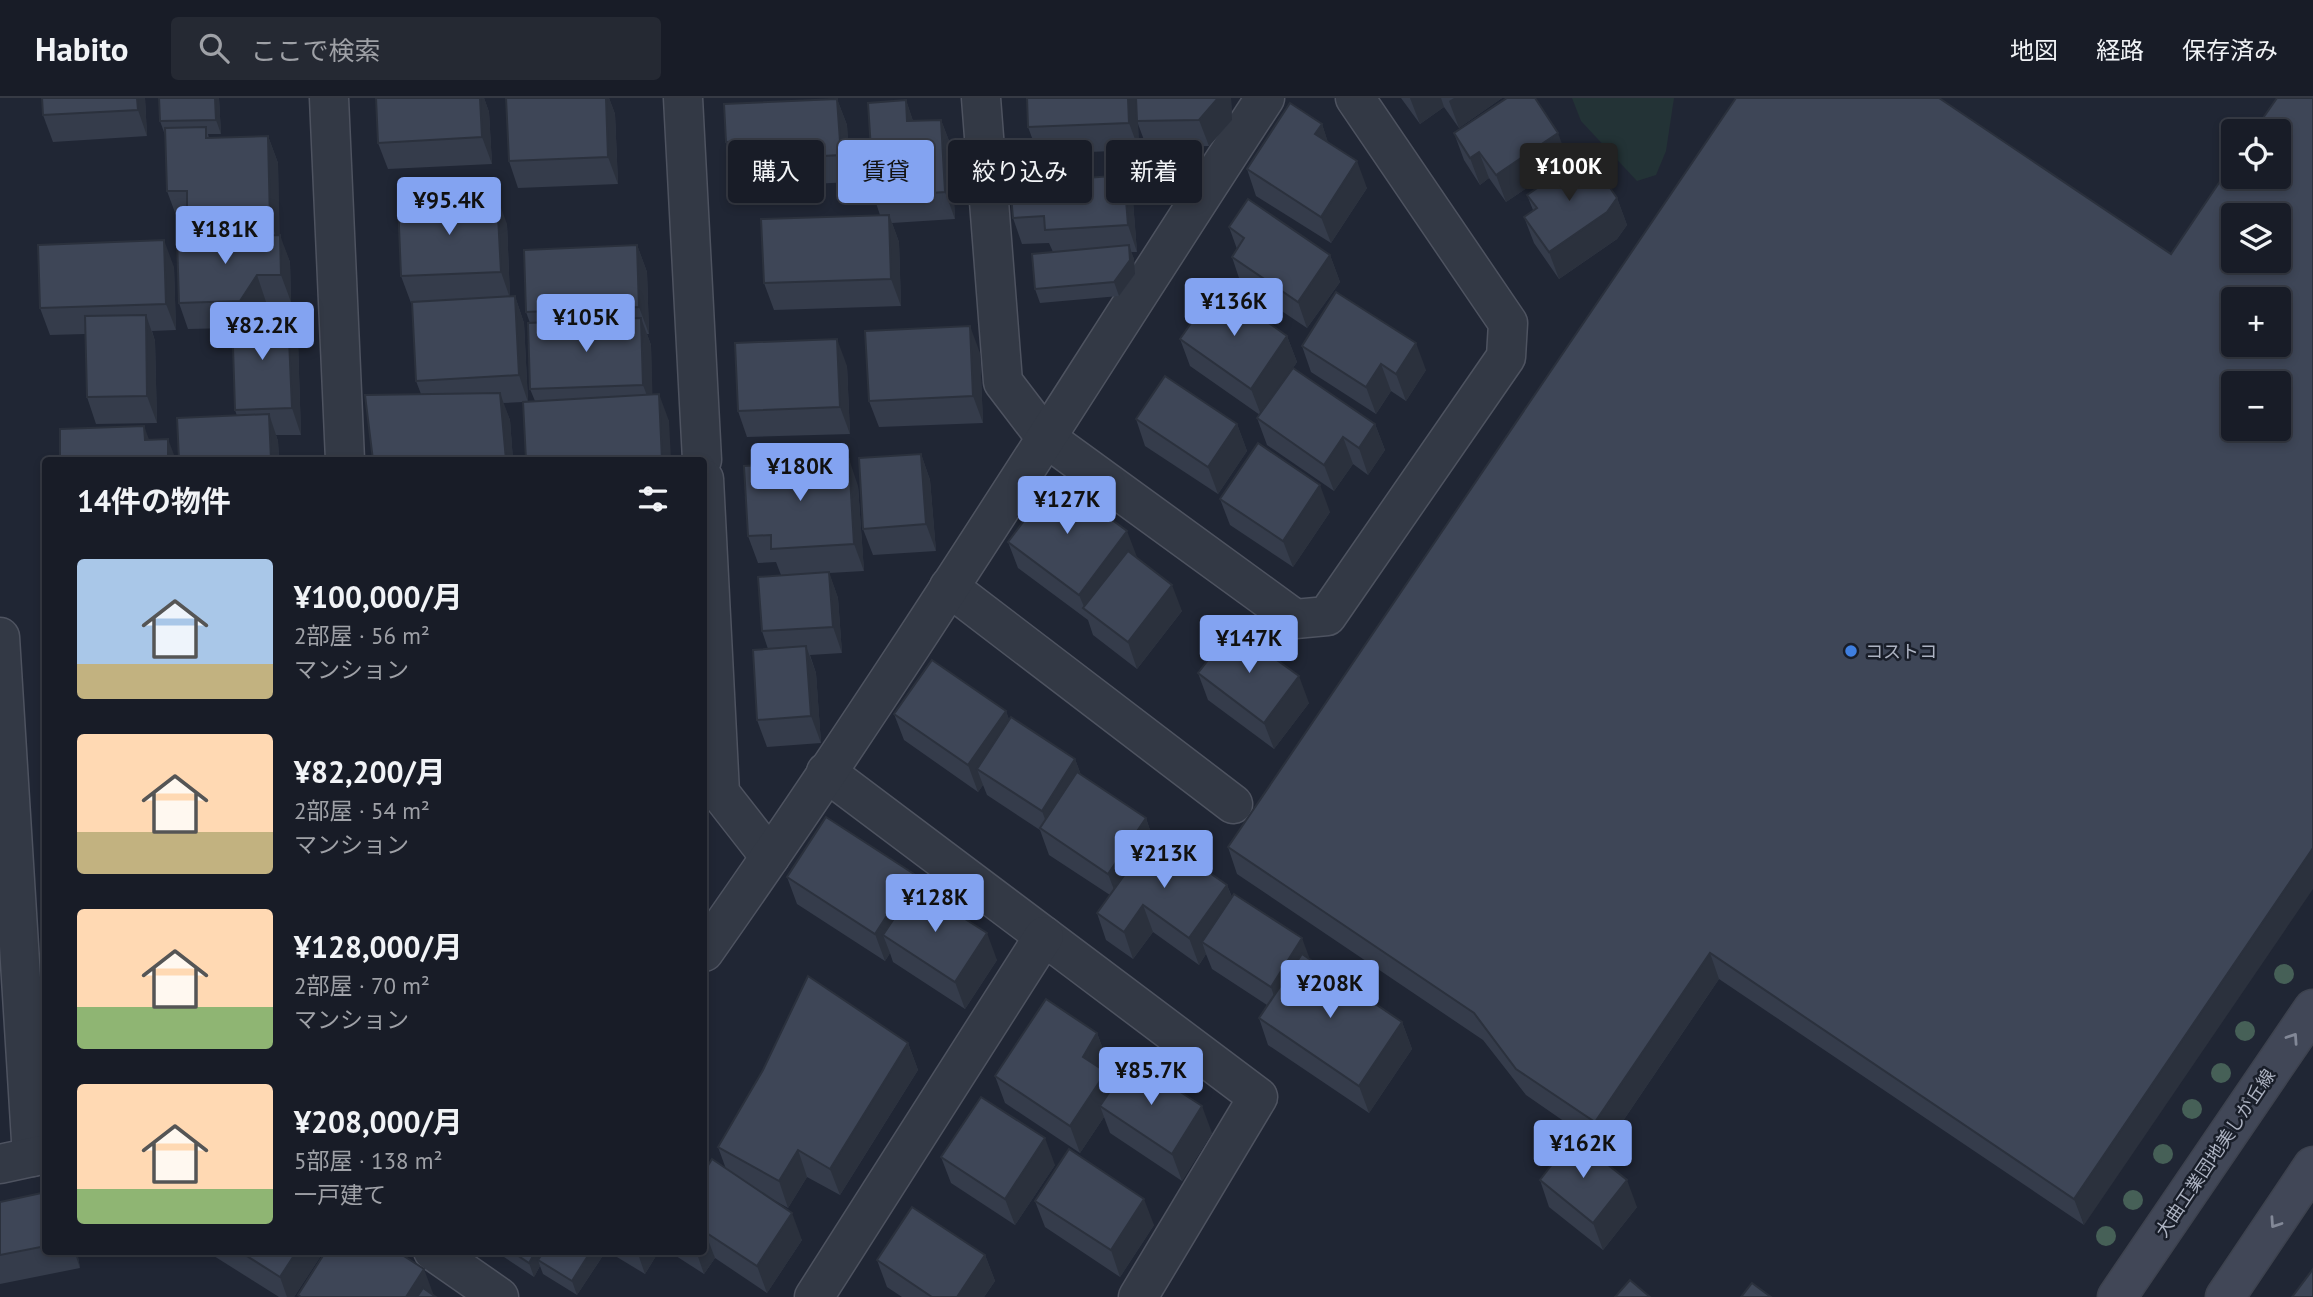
<!DOCTYPE html>
<html lang="ja">
<meta charset="utf-8">
<style>
body{margin:0;font-family:"PT Sans","Noto Sans JP",sans-serif;background:#252933;color:#f1f3f6;height:100vh;display:flex;flex-direction:column;font-size:26px;white-space:nowrap}
*{box-sizing:border-box;margin:0}
p{font-size:23px;color:#9fa1a7}
.icon{flex:none;width:38px;height:38px;fill:none;stroke:currentColor;stroke-width:2;stroke-linecap:round;stroke-linejoin:round}
.map{position:relative;flex:1;overflow:hidden}
.drawer{position:absolute;left:42px;top:359px;width:665px;height:798px;display:flex;flex-direction:column;background:#181c27;border-radius:7px;box-shadow:0 4px 10px #0003,0 0 0 2px #363a44}
.drawer>*{flex:none}
.hud{position:absolute;left:728px;top:42px;width:665px;height:63px;display:flex;gap:14px}
.fabs{position:absolute;left:2221px;top:21px;display:grid;gap:14px}
.fabs a{display:grid;place-items:center;width:70px;height:70px;border-radius:7px;background:#181c27;box-shadow:0 4px 10px #0003,0 0 0 2px #363a44;font-size:35px}
.price{position:absolute;translate:-50% -60px;padding:0 16px;border-radius:7px;background:#83a3f1;color:#111;font-size:23px;line-height:46px;filter:drop-shadow(0 2px 4px #0008)}
.price::after{content:'';position:absolute;left:50%;top:42px;width:21px;height:16px;margin-left:-10px;background:inherit;clip-path:polygon(0 0,100% 0,50% 100%)}
.price.active{background:#222;color:#fff}
ul{padding:0;list-style:none}
li{display:flex;align-items:center;gap:21px;height:175px;padding:0 35px}
li span{display:grid;place-items:center;flex:none;width:196px;height:140px;border-radius:7px;color:#555}
li>.icon{margin-inline-start:auto}
span .icon{width:84px;height:84px;fill:#fffc;stroke-width:1}
li b{font-size:30px}
h2{display:flex;justify-content:space-between;align-items:center;height:84px;padding:0 35px;font-size:30px}
.pill{padding:0 24px;border-radius:7px;background:#181c27;box-shadow:0 4px 10px #0003,0 0 0 2px #363a44;font-size:24px;line-height:63px}
.pill.active{background:#83a3f1;color:#111}
header{display:flex;align-items:center;gap:42px;box-sizing:border-box;height:98px;padding:0 35px;background:#181c27;border-bottom:2px solid #363a44}
header strong{font-size:33px}
nav{display:flex;gap:38px;margin-inline-start:auto;font-size:24px}
.search{width:490px;height:63px;background:#252933;display:flex;align-items:center;gap:18px;box-sizing:border-box;padding:0 24px;border-radius:7px;color:#9fa1a7;font-size:26px}
.map>svg:first-child{display:block}
.green{fill:#233336}
.lines{fill:none;stroke-linecap:round;stroke-linejoin:round}
.street-casing{stroke:#4e5360;stroke-width:41}
.secondary-casing{stroke:#3d424e;stroke-width:41}
.street{stroke:#333945;stroke-width:38}
.secondary{stroke:#414757;stroke-width:38}
.tree{fill:#466057}
.wall{fill:#353c4b}
.shaded-wall{fill:#2b313d}
.building{fill:#3e4657;stroke:#2b313d;stroke-width:2;fill-rule:evenodd}
.oneway{stroke:#828897}
.shop-dot{fill:#3f7fe0;stroke:#191e29;stroke-width:2.5}
.labels{text-anchor:middle;dominant-baseline:central;stroke-width:5;stroke-linejoin:round;paint-order:stroke}
.poi-label{font-size:18px;fill:#adb3c2;stroke:#191e29;text-anchor:start}
.street-label{font-size:18px;fill:#adb3c2;stroke:#191e29}
</style>
<header>
<strong>Habito</strong>
<div class="search"><svg class="icon" aria-label="search" viewBox="0 0 24 24"><circle cx="10" cy="10" r="6"/><path d="M15 15l6 6"/></svg>ここで検索</div>
<nav><a>地図</a><a>経路</a><a>保存済み</a></nav>
</header>
<div class="map">
<svg width="2313" height="1199" viewBox="0 0 2313 1199">
<rect width="100%" height="100%" fill="#202634"/>
<!-- green -->
<path class="green" d="M1572 0H1674L1666 53 1656 77 1637 83 1581 23Z"/>
<g class="lines">
<!-- street casing -->
<g class="street-casing">
<g id="street">
<path d="M329 0 345 362"/>
<path d="M683 0 702 362"/>
<path d="M981 0 1003 284 1045 339 1295 521 1327 518 1506 259 1508 225 1355 0"/>
<path d="M704 381 720 695 770 759"/>
<path d="M949 489 1233 706"/>
<path d="M0 539 32 1059"/>
<path d="M826 674 1258 999 1138 1199"/>
<path d="M704 854C900 576 1079 285 1265 0"/>
<path d="M0 1066 46 1056"/>
<path d="M433 1153 499 1199"/>
<path d="M814 1199 1044 838"/>
</g>
</g>
<!-- secondary casing -->
<g class="secondary-casing">
<g id="secondary">
<path d="M2117 1199 2313 911"/>
<path d="M2225 1199 2313 1068"/>
</g>
</g>
<!-- street -->
<use href="#street" class="street"/>
<!-- secondary -->
<use href="#secondary" class="secondary"/>
</g>
<!-- trees -->
<g class="tree">
<circle cx="2284" cy="876" r="10"/>
<circle cx="2245" cy="933" r="10"/>
<circle cx="2221" cy="975" r="10"/>
<circle cx="2192" cy="1011" r="10"/>
<circle cx="2163" cy="1056" r="10"/>
<circle cx="2133" cy="1102" r="10"/>
<circle cx="2106" cy="1138" r="10"/>
</g>
<!-- wall -->
<g class="wall">
<path d="M145 0 147 38 53 44 43 17Z"/>
<path d="M159 0H219L221 36H208L209 40 268 38 278 65 279 137 290 164 291 204H266L257 218 298 243 301 337H276L278 343 279 362H179L237 318 235 312 232 230 188 231 179 205 193 140 187 125V120H177L167 93 165 37 160 23Z"/>
<path d="M376 0H484L489 14 492 66 388 71 378 45Z"/>
<path d="M506 0H609L615 16 618 86 518 90 509 63Z"/>
<path d="M1027 0H1231L1232 22 1209 48 1147 50 1138 26 1139 52 1038 56 1028 29Z"/>
<path d="M1401 0H1502L1459 30 1444 9 1420 26Z"/>
<path d="M1736 0 2084 1127 1719 881 1604 1051 1526 997 1483 942 1237 776 1228 749Z"/>
<path d="M837 1 847 27 850 84 756 89 749 70H735L726 44Z"/>
<path d="M906 2 913 23 941 22 951 48 955 121 892 125 899 144 901 208 774 212 764 185 880 117 874 99Z"/>
<path d="M1322 26 1328 45 1367 90 1331 145 1256 98 1247 71Z"/>
<path d="M1454 35 1568 62 1506 104 1489 80 1480 87 1464 62Z"/>
<path d="M1527 97 1617 100 1627 127 1617 141 1559 181 1534 145 1524 119 1533 112Z"/>
<path d="M1133 103 1137 154H1131L1134 161 1135 176 1119 198 1040 205 1035 191 1053 154 1049 145 1022 146 1013 120Z"/>
<path d="M507 126 510 199 515 198 524 225 528 303H535L530 291V225L526 214 637 147 647 174 649 236H647L651 247 652 297 669 323 523 304 503 305 510 322 513 362H373L421 296 416 283 412 205H411L401 178Z"/>
<path d="M1229 129 1330 157 1340 184 1307 230 1241 186 1232 159 1237 151Z"/>
<path d="M174 169 176 232 152 233 155 243 157 325 96 326 87 299 85 236 50 237 40 210Z"/>
<path d="M1287 238 1297 264 1293 270 1375 326 1385 352 1368 377 1353 366 1334 393 1267 347 1257 320 1260 317 1190 268 1180 241Z"/>
<path d="M1302 248 1426 272 1406 303 1391 293 1376 316 1311 274Z"/>
<path d="M980 255 983 325 879 329 869 303Z"/>
<path d="M847 268 850 336 747 339 738 313Z"/>
<path d="M1136 321 1237 326 1247 353 1218 396 1145 348Z"/>
<path d="M921 356 930 382 936 453 873 457 863 431Z"/>
<path d="M858 388 864 473 829 475 838 500 842 555 810 557 816 575 821 645 767 649 757 622 768 551 762 533 781 477 776 464 758 465 748 438Z"/>
<path d="M1220 401 1330 414 1293 469 1230 427Z"/>
<path d="M1008 444 1136 459 1182 513 1137 571 1093 537 1088 522 1018 470Z"/>
<path d="M1198 575 1309 605 1274 651 1208 602Z"/>
<path d="M1006 613 1009 622 1075 661 1081 677 1146 720 1152 738 1227 787 1232 799 1310 862 1402 924 1412 951 1369 1015 1268 947 1259 920 1267 907 1212 871 1206 856 1199 867 1153 834 1133 861 1106 842 1097 815 1110 797 1049 757 1040 732 987 697 983 687 978 694 904 642 894 616Z"/>
<path d="M787 779 920 791 997 862 965 911 893 864 890 855 885 863 797 806Z"/>
<path d="M1097 935 1107 962 1101 971 1106 974 1112 990 1212 1035 1182 1083 1110 1035 1104 1019 1080 1055 1005 1005 995 978Z"/>
<path d="M908 945 918 972 840 1097 807 1079 788 1110 760 1094 802 1142 767 1195 715 1160 704 1176 676 1158 674 1153H704V1074L726 1071 718 1049Z"/>
<path d="M941 1059 1055 1067 1015 1127 951 1085Z"/>
<path d="M1540 1082 1637 1109 1603 1152 1549 1109Z"/>
<path d="M46 1094V1153H77L80 1170 0 1186V1104Z"/>
<path d="M1035 1103 1154 1127 1120 1179 1045 1129Z"/>
<path d="M206 1153H324L294 1199H279Z"/>
<path d="M495 1153H600L602 1159 577 1197 543 1176 540 1168 534 1179Z"/>
<path d="M607 1153H659L645 1176Z"/>
<path d="M985 1157 995 1183 984 1199H902L887 1189 877 1162Z"/>
</g>
<!-- shaded-wall -->
<g class="shaded-wall">
<path d="M137 0H145L147 38 138 12Z"/>
<path d="M215 0H219L221 36 216 22Z"/>
<path d="M480 0H484L489 14 492 66 482 39Z"/>
<path d="M606 0H609L615 16 618 86 608 59Z"/>
<path d="M1128 0H1137L1139 52 1129 25Z"/>
<path d="M1218 0H1231L1232 22 1209 48 1199 22Z"/>
<path d="M1410 0H1441L1444 9 1420 26Z"/>
<path d="M1454 0H1502L1459 30 1449 3Z"/>
<path d="M837 1 847 27 850 84 841 57Z"/>
<path d="M906 2 915 29 907 23Z"/>
<path d="M941 22 951 48 955 121 945 94Z"/>
<path d="M1322 26 1331 53 1315 36Z"/>
<path d="M1558 35 1568 62 1506 104 1496 77Z"/>
<path d="M268 38 278 65 280 149 270 122Z"/>
<path d="M1479 54 1489 80 1480 87 1470 60Z"/>
<path d="M1357 63 1367 90 1331 145 1321 119Z"/>
<path d="M1124 77 1133 103 1137 154 1128 127Z"/>
<path d="M497 99 507 126 510 200 501 174Z"/>
<path d="M1617 100 1627 127 1617 141 1559 181 1549 154Z"/>
<path d="M889 117 899 144 901 208 891 181Z"/>
<path d="M280 137 290 164 291 204 281 177Z"/>
<path d="M164 142 174 169 176 232 166 206Z"/>
<path d="M637 147 647 174 649 236 639 209Z"/>
<path d="M1129 147 1134 161 1135 176 1119 198 1114 184Z"/>
<path d="M1330 157 1340 184 1307 230 1298 204Z"/>
<path d="M257 177 266 204 250 230 240 203Z"/>
<path d="M515 198 524 225 528 304 519 277Z"/>
<path d="M146 217 155 243 157 325 147 298Z"/>
<path d="M288 217 298 243 301 337 292 310Z"/>
<path d="M641 220 651 247 653 314 643 287Z"/>
<path d="M970 228 980 255 983 325 973 298Z"/>
<path d="M1287 238 1297 264 1261 317 1251 291Z"/>
<path d="M837 241 847 268 850 336 840 309Z"/>
<path d="M1416 245 1426 272 1406 303 1396 276Z"/>
<path d="M1381 266 1391 293 1376 316 1366 289Z"/>
<path d="M500 295 510 322 513 362H506Z"/>
<path d="M659 296 669 323 671 362H662Z"/>
<path d="M269 316 278 343 279 362H271Z"/>
<path d="M1237 326 1247 353 1218 396 1208 369Z"/>
<path d="M1375 326 1385 352 1368 377 1359 350Z"/>
<path d="M144 328 154 355 145 342Z"/>
<path d="M1343 339 1353 366 1334 393 1324 367Z"/>
<path d="M168 341 176 362H168Z"/>
<path d="M921 356 930 382 936 453 926 426Z"/>
<path d="M849 361 858 388 864 473 854 446Z"/>
<path d="M1320 387 1330 414 1293 469 1283 443Z"/>
<path d="M1127 433 1137 459 1085 511 1079 497Z"/>
<path d="M829 474 838 500 842 555 833 529Z"/>
<path d="M1172 487 1182 513 1137 571 1128 544Z"/>
<path d="M806 548 816 575 821 645 811 618Z"/>
<path d="M1299 578 1309 605 1274 651 1264 625Z"/>
<path d="M1006 613 1016 640 977 671 983 687 978 694 968 667Z"/>
<path d="M1075 661 1085 688 1051 737 1042 713Z"/>
<path d="M1146 720 1155 747 1118 802 1108 776Z"/>
<path d="M2313 750V791L2084 1127 2074 1101Z"/>
<path d="M914 776 924 802 883 837 890 855 885 863 875 836Z"/>
<path d="M1227 787 1237 813 1202 844 1206 856 1199 867 1189 840Z"/>
<path d="M1143 807 1153 834 1133 861 1124 834Z"/>
<path d="M987 835 997 862 965 911 955 884Z"/>
<path d="M1302 840 1312 867 1280 916 1271 889Z"/>
<path d="M1710 855 1719 881 1604 1051 1595 1024Z"/>
<path d="M1402 924 1412 951 1369 1015 1359 988Z"/>
<path d="M1097 935 1107 962 1092 986 1083 959Z"/>
<path d="M908 945 918 972 840 1097 830 1071Z"/>
<path d="M1106 974 1116 1001 1100 1008 1104 1019 1080 1055 1070 1028Z"/>
<path d="M1202 1008 1212 1035 1182 1083 1172 1056Z"/>
<path d="M1045 1040 1055 1067 1015 1127 1005 1101Z"/>
<path d="M798 1052 807 1079 788 1110 779 1083Z"/>
<path d="M1627 1082 1637 1109 1603 1152 1593 1125Z"/>
<path d="M1144 1101 1154 1127 1120 1179 1111 1152Z"/>
<path d="M792 1115 802 1142 767 1195 757 1168Z"/>
<path d="M705 1134 715 1160 704 1176 696 1153H704V1136Z"/>
<path d="M74 1153H77L80 1170Z"/>
<path d="M297 1153H324L294 1199H287L280 1179Z"/>
<path d="M536 1153H550L538 1162 540 1168 534 1179 529 1165Z"/>
<path d="M591 1153H600L602 1159 577 1197 572 1183Z"/>
<path d="M637 1153H659L645 1176Z"/>
<path d="M985 1157 995 1183 984 1199H957Z"/>
<path d="M424 1171 434 1198 433 1199H406Z"/>
</g>
<!-- building -->
<g class="building">
<path d="M42 0H137L138 12 43 17Z"/>
<path d="M159 0H215L216 22 160 23Z"/>
<path d="M376 0H480L482 39 378 45Z"/>
<path d="M506 0H606L608 59 509 63Z"/>
<path d="M1027 0H1128L1129 25 1028 29Z"/>
<path d="M1136 0H1218L1199 22 1137 23Z"/>
<path d="M1507 0H1535L1558 35 1496 77 1479 54 1470 60 1454 35Z"/>
<path d="M1736 0H1939L2171 156 2233 64V79H2278V33H2254L2277 0H2313V750L2074 1101 1710 855 1595 1024 1516 971 1474 915 1228 749ZM2233 117H2278V163H2233ZM2233 201H2278V247H2233ZM2233 285H2278V331H2233Z"/>
<path d="M837 1 841 57 746 62 745 43 726 44 724 6Z"/>
<path d="M906 2 907 23 941 22 945 94 874 99 868 5Z"/>
<path d="M1290 5 1322 26 1315 36 1357 63 1321 119 1247 71Z"/>
<path d="M206 29V40L268 38 270 122 187 125V93H167L165 30Z"/>
<path d="M1587 56 1617 100 1607 114 1549 154 1524 119 1537 110 1527 97Z"/>
<path d="M1124 77 1128 127 1045 132 1044 118 1013 120 1010 86Z"/>
<path d="M497 99 501 174 401 178 398 104Z"/>
<path d="M1248 101 1330 157 1298 204 1232 159 1244 140 1229 129Z"/>
<path d="M889 117 891 181 764 185 761 121Z"/>
<path d="M280 137 281 177H257L240 203 179 205 177 141Z"/>
<path d="M164 142 166 206 40 210 38 147Z"/>
<path d="M637 147 639 209 526 214 524 152Z"/>
<path d="M1129 147 1130 162 1114 184 1035 191 1032 156Z"/>
<path d="M1217 188 1287 238 1251 291 1180 241Z"/>
<path d="M1336 194 1416 245 1396 276 1381 266 1366 289 1302 248Z"/>
<path d="M515 198 519 277 416 283 412 204Z"/>
<path d="M146 217 147 298 87 299 85 218Z"/>
<path d="M288 217 292 310 235 312 232 218Z"/>
<path d="M641 220 643 287 530 291 528 225Z"/>
<path d="M970 228 973 298 869 303 865 233Z"/>
<path d="M837 241 840 309 738 313 735 245Z"/>
<path d="M1293 270 1375 326 1359 350 1343 339 1324 367 1257 320Z"/>
<path d="M1165 278 1237 326 1208 369 1136 321Z"/>
<path d="M500 295 506 362H373L365 297Z"/>
<path d="M659 296 662 362H526L523 304Z"/>
<path d="M269 316 271 362H179L177 320Z"/>
<path d="M144 328 145 342 168 341V362H60V331Z"/>
<path d="M1258 345 1320 387 1283 443 1220 401Z"/>
<path d="M921 356 926 426 863 431 859 360Z"/>
<path d="M849 361 854 446 771 451V437L748 438 744 368Z"/>
<path d="M1056 380 1127 433 1079 497 1008 444Z"/>
<path d="M1128 453 1172 487 1128 544 1083 510Z"/>
<path d="M829 474 833 529 762 533 758 479Z"/>
<path d="M1233 530 1299 578 1264 625 1198 575Z"/>
<path d="M806 548 811 618 757 622 753 552Z"/>
<path d="M932 562 1006 613 968 667 894 616Z"/>
<path d="M1011 619 1075 661 1042 713 977 671Z"/>
<path d="M1077 674 1146 720 1108 776 1040 730Z"/>
<path d="M826 719 914 776 875 836 787 779Z"/>
<path d="M1154 736 1227 787 1189 840 1143 807 1124 834 1097 815Z"/>
<path d="M915 789 987 835 955 884 883 837Z"/>
<path d="M1234 796 1302 840 1271 889 1202 844Z"/>
<path d="M1302 856 1402 924 1359 988 1259 920Z"/>
<path d="M808 878 908 945 830 1071 798 1052 779 1083 718 1049 763 972Z"/>
<path d="M1046 901 1097 935 1083 959 1106 974 1070 1028 995 978Z"/>
<path d="M1131 962 1202 1008 1172 1056 1100 1008Z"/>
<path d="M981 999 1045 1040 1005 1101 941 1059Z"/>
<path d="M1573 1039 1627 1082 1593 1125 1540 1082Z"/>
<path d="M1069 1051 1144 1101 1111 1152 1035 1103Z"/>
<path d="M712 1061 792 1115 757 1168 705 1134 704 1136V1074Z"/>
<path d="M46 1094V1148L0 1157V1104Z"/>
<path d="M912 1109 985 1157 957 1199H932L877 1162Z"/>
<path d="M239 1153H297L280 1179Z"/>
<path d="M326 1153H396L424 1171 406 1199H301L298 1197Z"/>
<path d="M511 1153H536L529 1165Z"/>
<path d="M544 1153H591L572 1183 538 1162Z"/>
<path d="M2313 1171V1199H2292Z"/>
<path d="M1630 1182 1650 1199H1615Z"/>
<path d="M1752 1185 1771 1199H1741Z"/>
<path d="M423 1190 436 1199H417Z"/>
</g>
<!-- one-way arrows -->
<defs><path id="oneway-chevron" d="M-2-3.5L2.5 0L-2 3.5" fill="none" stroke-width="1.6" stroke-linecap="round" stroke-linejoin="round" transform="scale(1.75)"/></defs>
<g class="oneway">
<use href="#oneway-chevron" transform="translate(2293 940) rotate(-56)"/>
<use href="#oneway-chevron" transform="translate(2275 1125) rotate(124)"/>
</g>
<!-- markers -->
<circle class="shop-dot" cx="1851" cy="553" r="7"/>
<g class="labels">
<!-- poi labels -->
<g class="poi-label">
<text x="1865" y="553">コストコ</text>
</g>
<!-- street labels -->
<g class="street-label">
<text transform="translate(2215 1055) rotate(-56)">大曲工業団地美しが丘線</text>
</g>
</g>
</svg>
<div class="fabs">
<a><svg class="icon" aria-label="locate" viewBox="0 0 24 24"><circle cx="12" cy="12" r="6"/><path d="M12 2v4M12 18v4M2 12h4M18 12h4"/></svg></a>
<a><svg class="icon" aria-label="layers" viewBox="0 0 24 24"><path d="M12 4l9 5-9 5-9-5zM3 14l9 5 9-5"/></svg></a>
<a>+</a>
<a>−</a>
</div>
<b class="price active" style="left:1569px;top:105px">¥100K</b>
<b class="price" style="left:449px;top:139px">¥95.4K</b>
<b class="price" style="left:225px;top:168px">¥181K</b>
<b class="price" style="left:1234px;top:240px">¥136K</b>
<b class="price" style="left:586px;top:256px">¥105K</b>
<b class="price" style="left:262px;top:264px">¥82.2K</b>
<b class="price" style="left:800px;top:405px">¥180K</b>
<b class="price" style="left:1067px;top:438px">¥127K</b>
<b class="price" style="left:1249px;top:577px">¥147K</b>
<b class="price" style="left:1164px;top:792px">¥213K</b>
<b class="price" style="left:935px;top:836px">¥128K</b>
<b class="price" style="left:1330px;top:922px">¥208K</b>
<b class="price" style="left:1151px;top:1009px">¥85.7K</b>
<b class="price" style="left:1583px;top:1082px">¥162K</b>
<div class="hud">
<a class="pill">購入</a>
<a class="pill active">賃貸</a>
<a class="pill">絞り込み</a>
<a class="pill">新着</a>
</div>
<section class="drawer">
<h2>14件の物件<svg class="icon" aria-label="filters" viewBox="0 0 24 24"><path d="M4 7h16M4 17h16"/><circle cx="9" cy="7" r="2"/><circle cx="15" cy="17" r="2"/></svg></h2>
<ul>
<li><span style="background:linear-gradient(#a9c7e8 75%,#c2b280 0)"><svg class="icon" aria-label="home" viewBox="0 0 24 24"><path d="M3 11l9-7 9 7M6 9v11h12V9"/></svg></span><div><b>¥100,000/月</b><p>2部屋 · 56 m²</p><p>マンション</p></div></li>
<li><span style="background:linear-gradient(#ffd9b3 70%,#c2b280 0)"><svg class="icon" aria-label="home" viewBox="0 0 24 24"><path d="M3 11l9-7 9 7M6 9v11h12V9"/></svg></span><div><b>¥82,200/月</b><p>2部屋 · 54 m²</p><p>マンション</p></div></li>
<li><span style="background:linear-gradient(#ffd9b3 70%,#8fb573 0)"><svg class="icon" aria-label="home" viewBox="0 0 24 24"><path d="M3 11l9-7 9 7M6 9v11h12V9"/></svg></span><div><b>¥128,000/月</b><p>2部屋 · 70 m²</p><p>マンション</p></div></li>
<li><span style="background:linear-gradient(#ffd9b3 75%,#8fb573 0)"><svg class="icon" aria-label="home" viewBox="0 0 24 24"><path d="M3 11l9-7 9 7M6 9v11h12V9"/></svg></span><div><b>¥208,000/月</b><p>5部屋 · 138 m²</p><p>一戸建て</p></div></li>
</ul>
</section>
</div>
